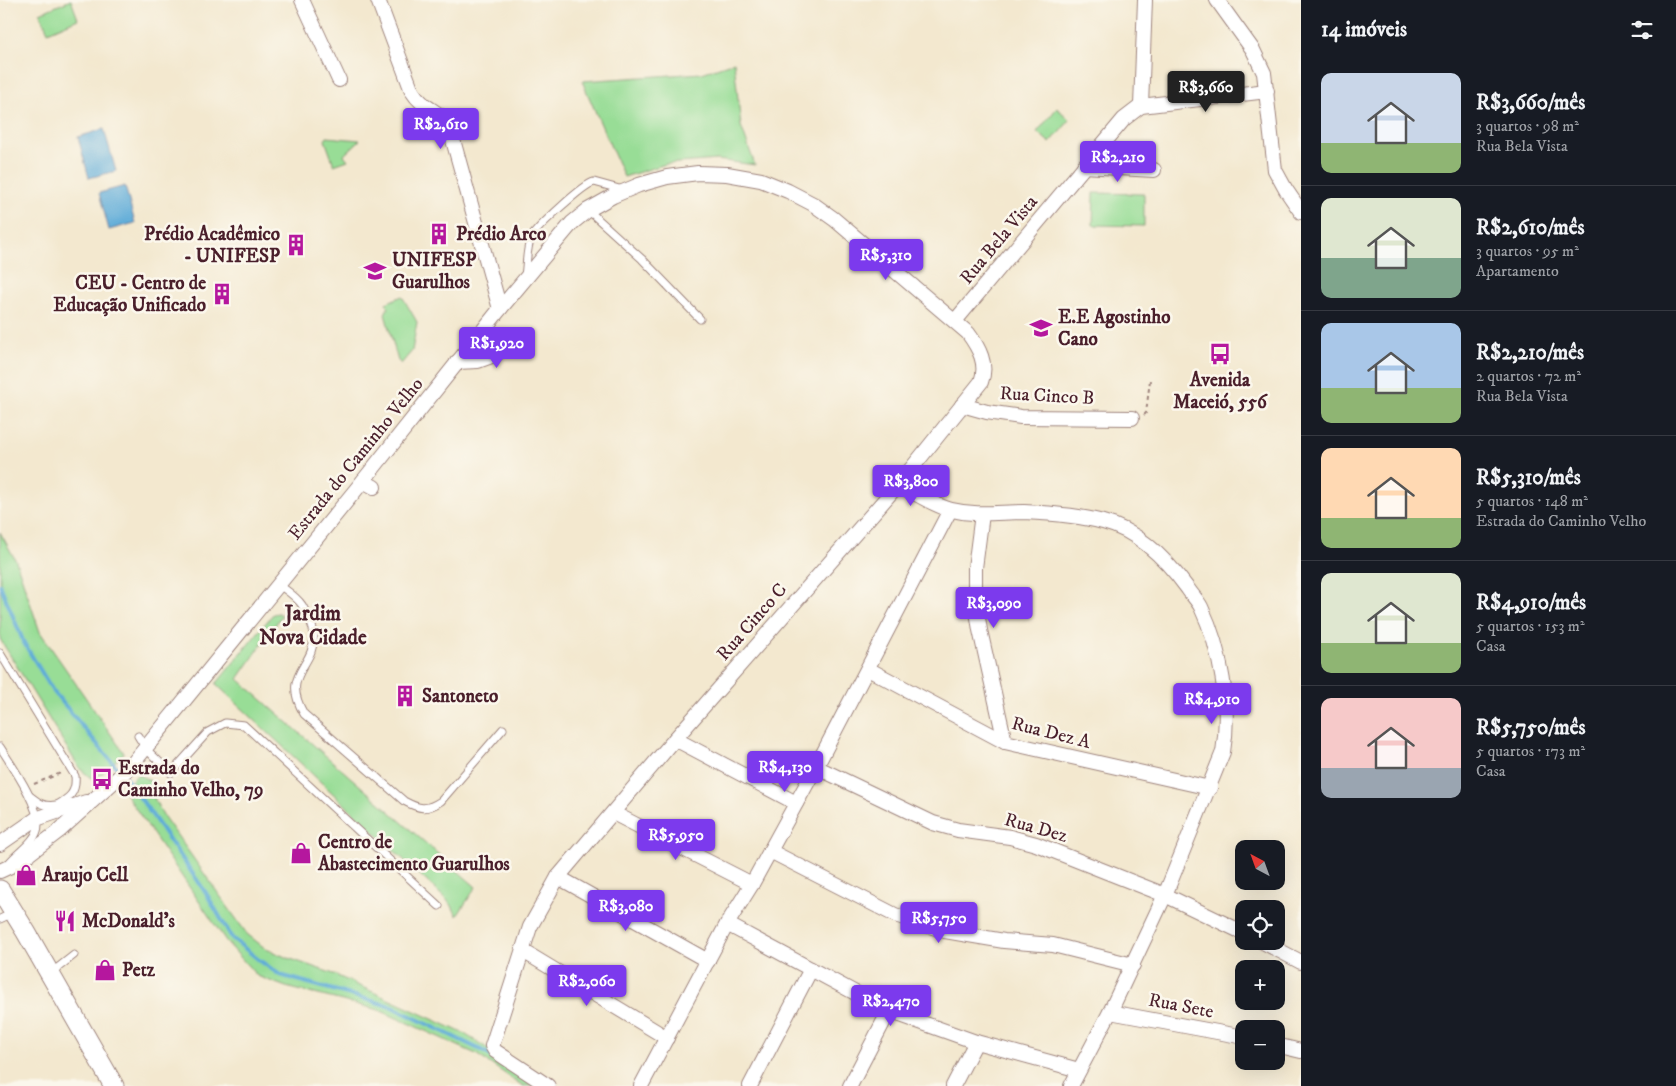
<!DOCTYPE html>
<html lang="pt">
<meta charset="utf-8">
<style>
body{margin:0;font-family:"IM FELL DW Pica",serif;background:#242831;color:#f1f3f6;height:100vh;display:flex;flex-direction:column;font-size:19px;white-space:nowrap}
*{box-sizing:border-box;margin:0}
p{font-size:16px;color:#9ea1a6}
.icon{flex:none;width:28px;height:28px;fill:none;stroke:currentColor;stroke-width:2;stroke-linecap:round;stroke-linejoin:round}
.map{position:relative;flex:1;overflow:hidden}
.side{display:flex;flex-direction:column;background:#171b24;width:375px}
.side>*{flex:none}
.needle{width:32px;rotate:319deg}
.controls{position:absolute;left:1235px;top:840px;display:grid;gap:10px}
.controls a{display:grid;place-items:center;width:50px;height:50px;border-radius:10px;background:#171b24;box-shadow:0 5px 20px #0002;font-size:25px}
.price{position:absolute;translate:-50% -42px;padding:0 11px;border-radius:5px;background:#7c3aed;color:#fff;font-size:16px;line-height:32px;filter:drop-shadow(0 1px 2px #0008)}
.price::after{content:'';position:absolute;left:50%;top:30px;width:15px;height:11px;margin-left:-8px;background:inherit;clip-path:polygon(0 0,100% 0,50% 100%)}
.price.active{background:#222;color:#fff}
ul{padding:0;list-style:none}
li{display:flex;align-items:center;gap:15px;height:125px;padding:0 20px}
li+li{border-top:1px solid #363941}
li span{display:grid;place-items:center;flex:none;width:140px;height:100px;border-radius:10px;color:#555}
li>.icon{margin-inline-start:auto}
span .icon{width:60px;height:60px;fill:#fffc;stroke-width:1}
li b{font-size:21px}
h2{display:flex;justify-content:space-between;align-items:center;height:60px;padding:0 20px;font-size:21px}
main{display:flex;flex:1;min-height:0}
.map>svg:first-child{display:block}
.green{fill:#98dd96;stroke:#717e60}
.water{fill:#5facd8;stroke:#546682}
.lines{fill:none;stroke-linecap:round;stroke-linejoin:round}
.stream{stroke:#5facd8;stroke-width:4}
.lane-casing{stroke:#9e847d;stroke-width:9}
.street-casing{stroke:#9e847d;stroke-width:16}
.secondary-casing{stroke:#9e847d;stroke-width:21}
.path{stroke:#9e847d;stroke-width:2;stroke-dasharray:4 4;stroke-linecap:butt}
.lane{stroke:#fff;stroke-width:7}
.street{stroke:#fff;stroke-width:14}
.secondary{stroke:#fff;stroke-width:19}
.labels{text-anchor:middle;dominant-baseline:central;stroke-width:5;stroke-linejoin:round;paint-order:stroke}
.poi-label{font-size:19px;font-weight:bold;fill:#4a1f2b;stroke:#fbf7ec;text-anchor:start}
.street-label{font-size:19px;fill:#4a1f2b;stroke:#fbf7ec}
.quarter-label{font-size:21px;font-weight:bold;fill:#4a1f2b;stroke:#fbf7ec}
</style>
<main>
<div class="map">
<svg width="1301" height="1086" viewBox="0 0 1301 1086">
<rect width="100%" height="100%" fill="#fbf7ec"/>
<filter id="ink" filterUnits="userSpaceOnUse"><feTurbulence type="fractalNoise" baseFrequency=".02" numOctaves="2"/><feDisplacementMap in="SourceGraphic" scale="10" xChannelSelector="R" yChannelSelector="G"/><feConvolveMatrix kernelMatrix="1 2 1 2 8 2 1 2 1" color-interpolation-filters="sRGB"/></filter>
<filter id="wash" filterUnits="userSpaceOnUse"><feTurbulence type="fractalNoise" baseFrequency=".0096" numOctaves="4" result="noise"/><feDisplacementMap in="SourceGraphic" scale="20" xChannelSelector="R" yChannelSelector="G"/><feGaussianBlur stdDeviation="1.12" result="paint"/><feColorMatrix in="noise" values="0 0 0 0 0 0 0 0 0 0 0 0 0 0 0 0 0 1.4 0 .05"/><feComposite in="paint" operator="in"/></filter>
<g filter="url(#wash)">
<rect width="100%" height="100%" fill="#f3e8cf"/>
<!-- green -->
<g class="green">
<path d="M71 0 78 19 48 32 40 13Z"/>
<path d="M734 62 741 126 755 165 717 160 666 164 624 177 582 81 702 73Z"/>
<path d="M1057 108 1070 120 1050 143 1037 132Z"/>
<path d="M327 137 360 140 344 155 348 160 334 165 325 140Z"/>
<path d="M1094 193 1144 194V226L1093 225Z"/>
<path d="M402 296 417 322 412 351 401 364 398 361 385 314 388 307 386 303Z"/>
<path d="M0 532 16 561 40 632 124 753 98 777 91 778 80 769 0 639Z"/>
<path d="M278 613 282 615 238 679 476 887 457 916 451 904 216 684 273 614Z"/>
<path d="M138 774 152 782 155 800 162 814 247 934 266 949 288 958 331 973 463 1033 548 1086H523L476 1054 379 1010 286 987 257 976 226 941 123 790Z"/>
</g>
<!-- water -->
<g class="water">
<path d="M104 129 116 171 89 178 78 137Z"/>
<path d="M125 186 135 223 109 230 99 193Z"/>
</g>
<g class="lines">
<!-- stream -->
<path class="stream" d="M0 585 24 643 53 691 132 786 206 893 232 938 259 960 280 975 390 1006 481 1050 493 1057"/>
</g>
</g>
<g filter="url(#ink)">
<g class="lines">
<!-- lane casing -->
<g class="lane-casing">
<g id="lane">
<path d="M588 210 642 259 700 319"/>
<path d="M525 276C527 264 526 249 531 238 536 228 584 184 594 182L623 190"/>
<path d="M278 584C286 590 297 597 302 605 306 612 313 625 314 634 315 668 280 673 304 714L404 801C419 809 426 811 441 801L503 729"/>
<path d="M0 653 75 776C77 796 66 799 51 809"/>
<path d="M138 736 146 749 171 773 208 732 225 723 244 725 439 906"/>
<path d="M0 747C11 764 44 811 37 831 33 844 16 853 9 863"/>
<path d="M30 796C39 803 44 807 56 805"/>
<path d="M0 919 13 913"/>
<path d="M51 973 74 955"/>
</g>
</g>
<!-- street casing -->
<g class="street-casing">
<g id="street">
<path d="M302 0 339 80"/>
<path d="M378 0 412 91C422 107 434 109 448 122L500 309"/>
<path d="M1217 0 1253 50 1264 73 1275 170 1286 190 1301 212"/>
<path d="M1141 106 1145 0"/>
<path d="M1084 166 1154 170"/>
<path d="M955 321 1124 119 1141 106 1267 91"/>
<path d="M457 362 478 361 489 357 525 337"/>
<path d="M962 405 987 412 1021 417 1132 418"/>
<path d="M903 479 904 484 907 489C921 496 937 507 952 510 976 516 999 512 1024 512 1045 513 1082 516 1103 522 1139 531 1167 560 1188 589 1192 595 1198 601 1201 607 1221 649 1231 706 1223 752L1165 895 1110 1012 1071 1086"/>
<path d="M363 481 374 487"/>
<path d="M982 514 975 568V599L980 630 1005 742"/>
<path d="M868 669 1005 742 1210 788"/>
<path d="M675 739 796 803"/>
<path d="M816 767 933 823 958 830 1010 837 1036 844 1165 895 1244 933"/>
<path d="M613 813 752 884"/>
<path d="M0 844 36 819 86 802"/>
<path d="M770 851 895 915 945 931 1004 941 1053 945 1133 965"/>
<path d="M0 871 17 863 59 831 130 767 363 481 500 309 572 223 588 210 613 196 639 185 667 177 698 173 727 174 761 180 788 191 813 204 834 219 968 333C979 348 988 364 981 382L903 479 675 739 558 877 530 927 492 1046 495 1051 548 1086"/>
<path d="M558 877 708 961"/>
<path d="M727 924 889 1011 976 1042 1079 1070"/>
<path d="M1261 941 1301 962"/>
<path d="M523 951 667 1038"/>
<path d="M1110 1012 1244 1037"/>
<path d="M1276 1045 1301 1051"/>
<path d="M641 1086 727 924 752 884 816 767 950 510"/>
<path d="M750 1086 811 969"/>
<path d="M850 1086 889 1011"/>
<path d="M953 1086 976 1042"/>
</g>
</g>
<!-- secondary casing -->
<g class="secondary-casing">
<path id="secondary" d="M0 890 26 932 114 1086"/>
</g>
<!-- path -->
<g class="path">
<path d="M1144 415 1146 413 1150 380"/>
<path d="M34 784 61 773"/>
</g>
<!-- lane -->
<use href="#lane" class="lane"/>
<!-- street -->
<use href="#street" class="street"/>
<!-- secondary -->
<use href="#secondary" class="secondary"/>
</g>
</g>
<!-- icons -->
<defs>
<g id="building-bare" transform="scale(1.725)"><path d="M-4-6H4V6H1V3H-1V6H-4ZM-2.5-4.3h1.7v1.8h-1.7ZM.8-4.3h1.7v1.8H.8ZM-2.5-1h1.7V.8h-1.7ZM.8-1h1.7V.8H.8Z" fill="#b5179e" stroke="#fbf7ec" stroke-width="2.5" paint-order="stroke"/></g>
<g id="university-bare" transform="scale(1.725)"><path d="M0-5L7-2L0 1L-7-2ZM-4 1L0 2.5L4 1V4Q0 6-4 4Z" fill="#b5179e" stroke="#fbf7ec" stroke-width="2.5" paint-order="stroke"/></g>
<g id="school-bare" transform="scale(1.725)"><path d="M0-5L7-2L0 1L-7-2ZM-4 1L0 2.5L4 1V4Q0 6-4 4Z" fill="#b5179e" stroke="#fbf7ec" stroke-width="2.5" paint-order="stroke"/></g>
<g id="bus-bare" transform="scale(1.725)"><path d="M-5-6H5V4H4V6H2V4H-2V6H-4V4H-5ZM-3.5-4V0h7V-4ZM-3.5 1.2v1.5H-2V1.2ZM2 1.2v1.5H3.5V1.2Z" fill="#b5179e" stroke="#fbf7ec" stroke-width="2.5" paint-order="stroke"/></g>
<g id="shop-bare" transform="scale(1.725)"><path d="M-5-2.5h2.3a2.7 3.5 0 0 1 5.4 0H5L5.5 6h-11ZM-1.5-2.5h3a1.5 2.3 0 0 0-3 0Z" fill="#b5179e" stroke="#fbf7ec" stroke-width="2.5" paint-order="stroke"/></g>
<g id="restaurant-bare" transform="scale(1.725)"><path d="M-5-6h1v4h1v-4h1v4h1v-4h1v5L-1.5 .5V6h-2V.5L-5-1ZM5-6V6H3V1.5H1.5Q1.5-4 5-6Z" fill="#b5179e" stroke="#fbf7ec" stroke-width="2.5" paint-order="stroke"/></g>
</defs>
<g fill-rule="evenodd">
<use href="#building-bare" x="439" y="234"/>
<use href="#building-bare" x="296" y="245"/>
<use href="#university-bare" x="375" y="271"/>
<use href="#building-bare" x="222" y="294"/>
<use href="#school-bare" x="1041" y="328"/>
<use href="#bus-bare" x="1220" y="354"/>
<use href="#building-bare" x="405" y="696"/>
<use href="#bus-bare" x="102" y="779"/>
<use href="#shop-bare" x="301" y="853"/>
<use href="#shop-bare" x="26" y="875"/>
<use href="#restaurant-bare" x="65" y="921"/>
<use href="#shop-bare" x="105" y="970"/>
</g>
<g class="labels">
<!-- poi labels -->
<g class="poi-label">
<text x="280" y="234" text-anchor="end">Prédio Acadêmico<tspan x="280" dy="22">- UNIFESP</tspan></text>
<text x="456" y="234">Prédio Arco</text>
<text x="392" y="260">UNIFESP<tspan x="392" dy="22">Guarulhos</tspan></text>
<text x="206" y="283" text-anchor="end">CEU - Centro de<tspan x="206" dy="22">Educação Unificado</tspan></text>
<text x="1058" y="317">E.E Agostinho<tspan x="1058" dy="22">Cano</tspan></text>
<text x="1220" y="380" text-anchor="middle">Avenida<tspan x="1220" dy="22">Maceió, 556</tspan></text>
<text x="422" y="696">Santoneto</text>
<text x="118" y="768">Estrada do<tspan x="118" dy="22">Caminho Velho, 79</tspan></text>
<text x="318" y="842">Centro de<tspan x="318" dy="22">Abastecimento Guarulhos</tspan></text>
<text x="42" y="875">Araujo Cell</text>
<text x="82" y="921">McDonald's</text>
<text x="122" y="970">Petz</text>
</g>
<!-- street labels -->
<g class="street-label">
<text transform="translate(999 240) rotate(-50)">Rua Bela Vista</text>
<text transform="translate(1047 396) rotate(3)">Rua Cinco B</text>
<text transform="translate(356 459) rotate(-51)">Estrada do Caminho Velho</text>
<text transform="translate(752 622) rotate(-49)">Rua Cinco C</text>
<text transform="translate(1051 733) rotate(14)">Rua Dez A</text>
<text transform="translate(1036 828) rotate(16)">Rua Dez</text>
<text transform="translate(1181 1006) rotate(11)">Rua Sete</text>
</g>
<!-- quarter labels -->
<g class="quarter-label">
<text x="313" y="614">Jardim<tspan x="313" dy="24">Nova Cidade</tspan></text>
</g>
</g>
</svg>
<div class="controls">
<a><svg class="needle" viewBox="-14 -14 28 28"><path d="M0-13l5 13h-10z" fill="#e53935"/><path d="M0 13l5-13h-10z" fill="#9ea1a6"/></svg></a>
<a><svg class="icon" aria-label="locate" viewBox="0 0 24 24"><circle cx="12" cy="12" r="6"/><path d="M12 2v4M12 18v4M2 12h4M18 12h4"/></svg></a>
<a>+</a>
<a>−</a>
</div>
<b class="price active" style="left:1206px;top:113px">R$3,660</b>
<b class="price" style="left:441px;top:150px">R$2,610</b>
<b class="price" style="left:1118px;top:183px">R$2,210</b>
<b class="price" style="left:886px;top:281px">R$5,310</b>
<b class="price" style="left:497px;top:369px">R$1,920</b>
<b class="price" style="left:911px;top:507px">R$3,800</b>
<b class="price" style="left:994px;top:629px">R$3,090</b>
<b class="price" style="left:1212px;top:725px">R$4,910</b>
<b class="price" style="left:785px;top:793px">R$4,130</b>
<b class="price" style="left:676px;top:861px">R$5,950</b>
<b class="price" style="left:626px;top:932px">R$3,080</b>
<b class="price" style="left:939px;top:944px">R$5,750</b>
<b class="price" style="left:587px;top:1007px">R$2,060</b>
<b class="price" style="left:891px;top:1027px">R$2,470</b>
</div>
<section class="side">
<h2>14 imóveis<svg class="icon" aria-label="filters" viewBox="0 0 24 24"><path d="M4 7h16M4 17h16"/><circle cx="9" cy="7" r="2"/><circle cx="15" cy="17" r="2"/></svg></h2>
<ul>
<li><span style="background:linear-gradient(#c9d6e8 70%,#8fb573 0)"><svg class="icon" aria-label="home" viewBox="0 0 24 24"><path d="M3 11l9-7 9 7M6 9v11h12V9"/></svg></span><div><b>R$3,660/mês</b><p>3 quartos · 98 m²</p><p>Rua Bela Vista</p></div></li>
<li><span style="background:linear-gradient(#dfe7d0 60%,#7fa58c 0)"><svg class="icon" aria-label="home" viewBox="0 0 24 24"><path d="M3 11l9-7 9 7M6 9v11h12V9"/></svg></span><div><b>R$2,610/mês</b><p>3 quartos · 95 m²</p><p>Apartamento</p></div></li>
<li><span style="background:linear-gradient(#a9c7e8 65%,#8fb573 0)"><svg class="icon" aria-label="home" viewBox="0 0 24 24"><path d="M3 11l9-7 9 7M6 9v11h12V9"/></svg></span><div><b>R$2,210/mês</b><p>2 quartos · 72 m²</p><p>Rua Bela Vista</p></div></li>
<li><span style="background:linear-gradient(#ffd9b3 70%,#8fb573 0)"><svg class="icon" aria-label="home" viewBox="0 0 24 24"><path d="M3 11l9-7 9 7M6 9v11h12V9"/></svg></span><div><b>R$5,310/mês</b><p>5 quartos · 148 m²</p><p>Estrada do Caminho Velho</p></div></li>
<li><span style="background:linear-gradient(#dfe7d0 70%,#8fb573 0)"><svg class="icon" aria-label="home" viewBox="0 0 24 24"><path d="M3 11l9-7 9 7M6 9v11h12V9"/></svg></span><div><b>R$4,910/mês</b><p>5 quartos · 153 m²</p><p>Casa</p></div></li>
<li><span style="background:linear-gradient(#f6c9c9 70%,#9aa5b1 0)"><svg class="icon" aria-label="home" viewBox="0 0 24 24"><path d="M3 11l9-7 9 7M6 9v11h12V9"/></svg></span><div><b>R$5,750/mês</b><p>5 quartos · 173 m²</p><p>Casa</p></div></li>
</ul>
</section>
</main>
